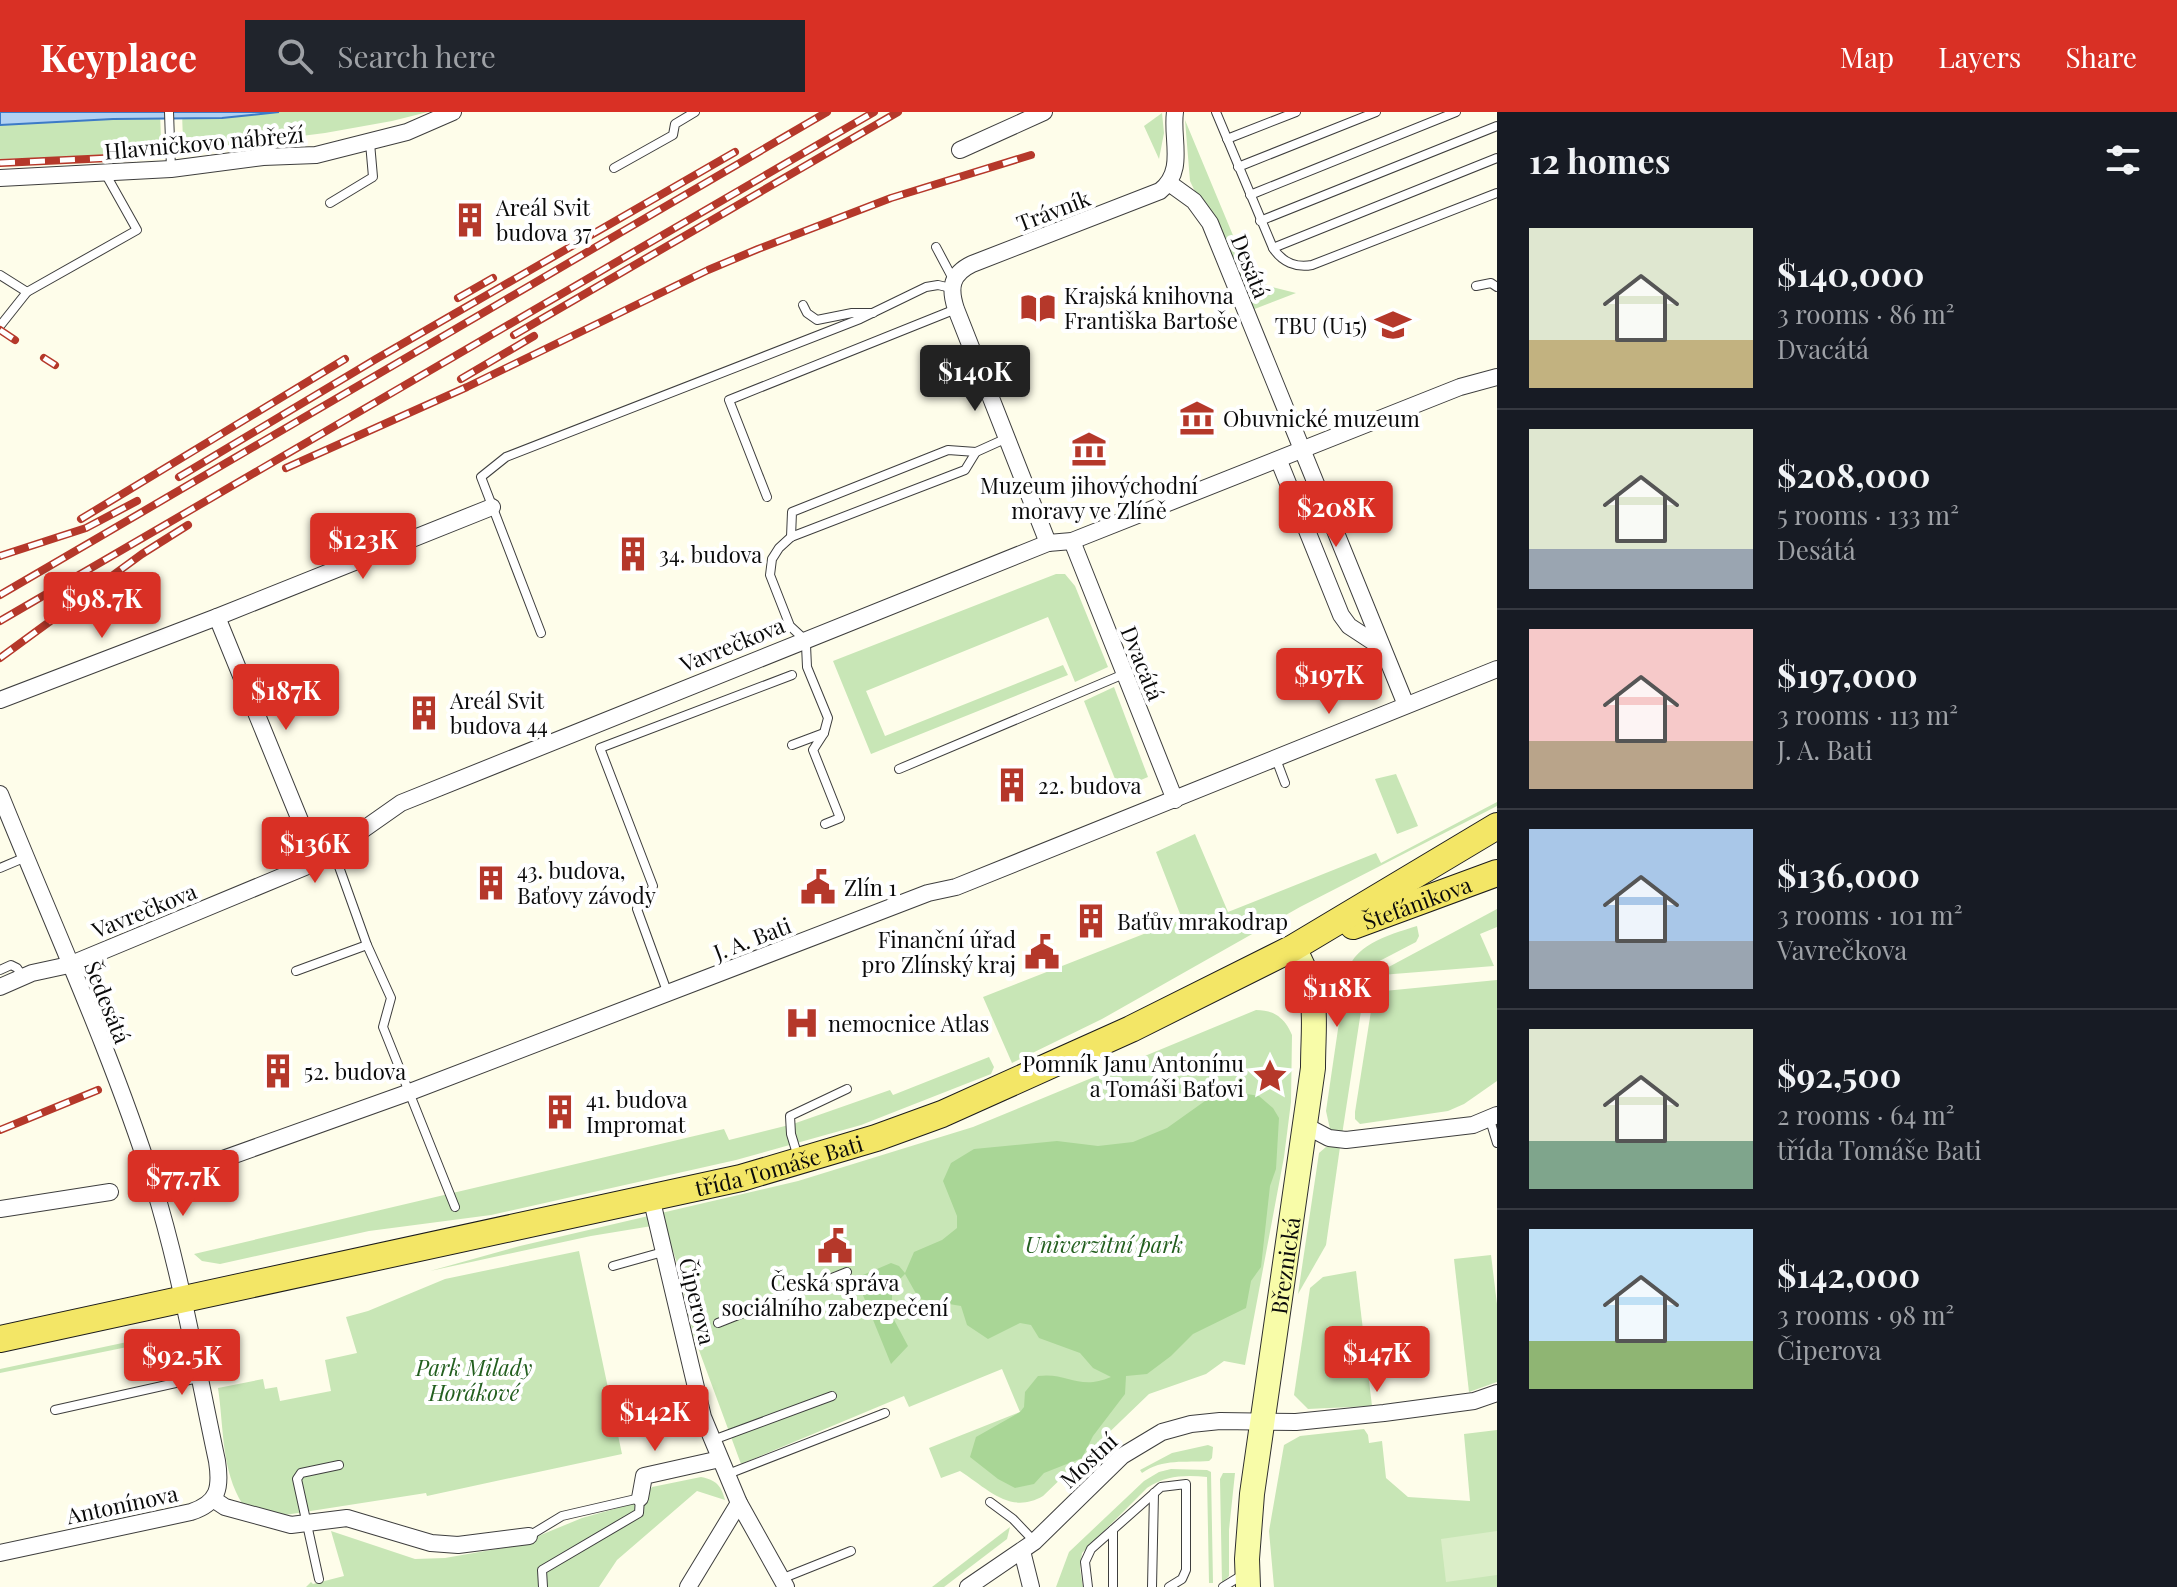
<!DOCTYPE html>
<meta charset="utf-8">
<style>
body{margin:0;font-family:"Playfair Display",serif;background:#20242c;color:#f1f3f6;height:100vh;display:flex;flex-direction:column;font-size:30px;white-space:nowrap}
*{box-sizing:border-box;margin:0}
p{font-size:26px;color:#9ea1a6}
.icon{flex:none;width:44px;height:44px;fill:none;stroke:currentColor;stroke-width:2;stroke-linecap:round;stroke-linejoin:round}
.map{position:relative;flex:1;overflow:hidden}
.drawer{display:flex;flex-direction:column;background:#171b24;width:680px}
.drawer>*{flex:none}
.price{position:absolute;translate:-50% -68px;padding:0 18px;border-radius:8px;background:#d93025;color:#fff;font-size:26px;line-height:52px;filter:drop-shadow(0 2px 4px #0008)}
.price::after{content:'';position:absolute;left:50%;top:48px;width:24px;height:18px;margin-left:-12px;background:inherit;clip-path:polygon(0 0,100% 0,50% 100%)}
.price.selected{background:#222;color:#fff}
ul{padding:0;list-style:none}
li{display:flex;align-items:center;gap:24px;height:200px;padding:0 32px}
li+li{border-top:2px solid #363941}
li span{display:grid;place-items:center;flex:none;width:224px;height:160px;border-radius:0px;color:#555}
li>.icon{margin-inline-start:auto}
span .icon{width:96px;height:96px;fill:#fffc;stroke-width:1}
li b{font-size:34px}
h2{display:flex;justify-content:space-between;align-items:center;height:96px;padding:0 32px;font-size:34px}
header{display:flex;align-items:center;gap:48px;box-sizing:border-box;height:112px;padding:0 40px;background:#d93025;color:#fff}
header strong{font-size:38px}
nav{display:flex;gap:44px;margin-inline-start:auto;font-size:28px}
.search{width:560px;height:72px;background:#20242c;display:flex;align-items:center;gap:20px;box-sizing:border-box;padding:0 28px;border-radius:0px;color:#9ea1a6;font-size:30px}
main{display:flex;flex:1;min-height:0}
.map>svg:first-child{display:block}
.green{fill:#c8e6b6}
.forest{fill:#a9d696}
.pitch{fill:#dbeec8}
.water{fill:#b1d1f3;stroke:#3c7ac7;stroke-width:2}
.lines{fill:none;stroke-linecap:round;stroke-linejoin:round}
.lane-casing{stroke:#3e3e3e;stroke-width:10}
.street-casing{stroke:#3e3e3e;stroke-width:18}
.secondary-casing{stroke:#2d2d2d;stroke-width:26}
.primary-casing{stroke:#1c1c1c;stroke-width:28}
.lane{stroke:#fff;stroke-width:8}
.street{stroke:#fff;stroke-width:16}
.secondary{stroke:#f8fca8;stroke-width:24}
.primary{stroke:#f3e666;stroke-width:26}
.rail-casing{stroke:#b5382a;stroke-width:8}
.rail{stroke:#fff;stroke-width:5;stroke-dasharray:15;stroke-linecap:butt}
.labels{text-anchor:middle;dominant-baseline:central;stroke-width:8;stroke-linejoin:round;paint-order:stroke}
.street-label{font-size:22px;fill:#0b0b0b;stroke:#fff}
.poi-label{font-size:22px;fill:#0b0b0b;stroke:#fff;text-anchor:start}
.park-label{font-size:22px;font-style:italic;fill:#235f1f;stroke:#fff}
</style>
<header>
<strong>Keyplace</strong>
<div class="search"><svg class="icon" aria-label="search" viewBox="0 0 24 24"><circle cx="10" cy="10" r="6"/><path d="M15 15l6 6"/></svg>Search here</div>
<nav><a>Map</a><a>Layers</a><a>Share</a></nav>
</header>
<main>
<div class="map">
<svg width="1497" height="1475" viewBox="0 0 1497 1475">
<rect width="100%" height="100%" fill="#fefdea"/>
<!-- green -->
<g class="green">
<path d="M0 0H160L161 27 149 33V42L0 47Z"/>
<path d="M182 0H428L392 9 325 21 214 35 183 30Z"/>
<path d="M1162 1 1164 21 1159 47 1144 14Z"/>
<path d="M1185 8 1247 157 1268 174 1296 181 1252 198 1190 69Z"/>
<path d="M1056 462H1065L1075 474 1108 555 1075 570 1048 505 866 579 885 624 1063 553 1068 563 871 642 833 549Z"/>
<path d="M1114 575 1148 665 1119 677 1084 589Z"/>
<path d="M1396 662 1418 714 1397 722 1375 667Z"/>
<path d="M1497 690V694L1300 795 1102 907 1012 951 983 885 1182 807 1156 740 1195 722 1228 800 1376 741 1381 751Z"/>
<path d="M1497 797V815L1480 822 1494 854 1381 863 1383 858Z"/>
<path d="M1417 814 1419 824 1416 830 1345 867C1352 832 1386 824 1417 814Z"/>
<path d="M1497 868V969L1464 992 1448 999 1360 1012 1355 1007V1000L1374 880Z"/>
<path d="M1360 881 1363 886 1342 1023 1330 1017 1326 999 1343 883Z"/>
<path d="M1256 898C1274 898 1285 906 1292 923L1291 990 1284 1045 1245 1253 1224 1249 1206 1262 1149 1282 1043 1384C1010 1403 988 1377 960 1359L941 1366 929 1336 1020 1300 1002 1257 909 1295 904 1284 741 1352 693 1222 676 1148 664 1112 591 1124 430 1159 520 1134 798 1069 973 1015Z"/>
<path d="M989 945 994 955 991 962 861 1013 736 1048 491 1103 369 1119 220 1152 202 1149 194 1142 724 1017 729 1028 793 1012 890 978 893 983Z"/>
<path d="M1326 1035H1340L1326 1133 1298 1182 1319 1041Z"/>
<path d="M579 1139 622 1342 427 1384 426 1381 285 1403 243 1393C221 1358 224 1316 218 1276L263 1267 265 1277 277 1275 280 1289 331 1279 325 1248 357 1241 346 1205 368 1199 445 1167Z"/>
<path d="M1491 1143 1497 1192V1270L1469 1280 1454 1147Z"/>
<path d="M1356 1159 1372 1294 1308 1297 1294 1283 1310 1176 1323 1165Z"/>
<path d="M146 1226 142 1232 0 1261V1257Z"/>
<path d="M1364 1317 1368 1323 1369 1331 1382 1329 1386 1366 1408 1385 1470 1389 1464 1322 1497 1318V1475H1274L1269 1419 1284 1333 1300 1324Z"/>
<path d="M1208 1333 1213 1335 1212 1346 1209 1349C1185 1351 1163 1346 1142 1361L1140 1358 1172 1341Z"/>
<path d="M1171 1357 1207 1358 1211 1360 1213 1471H1209L1207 1365C1186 1363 1166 1363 1147 1376L1082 1441 1080 1457 1083 1475H1056L1069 1440 1144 1369 1159 1360Z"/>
<path d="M1223 1361H1235L1229 1418V1464L1222 1471 1220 1367Z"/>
<path d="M701 1365C716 1368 721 1373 725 1388L697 1379 617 1448 599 1475H306L311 1470 313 1472 344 1464 331 1419 415 1447 445 1446 514 1434 582 1406 643 1389 652 1375Z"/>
<path d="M1010 1415 1007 1427 944 1475H932Z"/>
</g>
<!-- forest -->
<path class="forest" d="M1230 979 1259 984 1273 996 1279 1006 1276 1057 1270 1074 1261 1155 1251 1169 1246 1196 1193 1222 1171 1244 1147 1262 1126 1264 1125 1282 1093 1324 1082 1346 1044 1361 1034 1372 1015 1376 998 1367 970 1345 976 1325 1020 1300 1024 1295 1025 1280 1038 1264C1068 1260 1079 1279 1111 1265L1093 1256 1080 1241 1039 1226 1031 1213 1020 1211 988 1227 967 1213 961 1194 919 1187 905 1162 892 1175V1204L908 1234 891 1252 856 1166 891 1151 899 1154 905 1161 914 1140 942 1128 957 1116V1104L943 1069 951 1051 974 1037 1057 1029 1098 1034 1133 1030 1167 1016 1205 989Z"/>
<!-- pitch -->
<path class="pitch" d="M1497 1419V1463L1446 1470 1441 1427Z"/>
<!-- water -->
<path class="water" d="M0 0H279L222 6 113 7 0 13Z"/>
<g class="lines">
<!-- lane casing -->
<g class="lane-casing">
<g id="lane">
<path d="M169 0 171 57"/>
<path d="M1216 0 1273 136C1282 150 1296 156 1312 153L1497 81"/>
<path d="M1227 27 1296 0"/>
<path d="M1238 55 1376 0"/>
<path d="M614 56 673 23 675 12 695 0"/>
<path d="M1250 83 1456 0"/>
<path d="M330 91 373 65 370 31"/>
<path d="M1260 109 1497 14"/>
<path d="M936 135 953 167"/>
<path d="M1273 136 1497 46"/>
<path d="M0 163 27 180 137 118 105 61"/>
<path d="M1476 174 1491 171 1497 175"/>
<path d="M803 193 807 201 817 208 852 201H873"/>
<path d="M0 214 27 180"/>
<path d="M987 275 1008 266"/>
<path d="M767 385 729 288 956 197"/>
<path d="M791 425 792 400 948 338 976 340"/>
<path d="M541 521 481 365 506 345 860 207 926 175 938 173 951 176"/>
<path d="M824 621 828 606 807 555 806 533 804 527 790 514 770 463 772 447 779 436 791 425 965 358 976 340 1007 326"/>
<path d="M792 633 824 621 813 638 840 706 825 712"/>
<path d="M1276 647 1285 671"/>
<path d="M899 657 1124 562"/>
<path d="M0 756 26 745"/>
<path d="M367 833 391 886 383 915 455 1095"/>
<path d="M0 858 11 853 17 856 23 865"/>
<path d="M296 859 367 833 333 738"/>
<path d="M668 882 637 797 649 784 653 774 600 636 792 563"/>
<path d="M1490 1008 1497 1031"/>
<path d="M798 1045 791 1022 790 1004 847 977"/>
<path d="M613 1154 663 1140"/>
<path d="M718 1211 847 1160"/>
<path d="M55 1298 198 1266"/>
<path d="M713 1328 832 1284"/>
<path d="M728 1362 885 1301"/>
<path d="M990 1390 1013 1407 1034 1429"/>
<path d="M529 1424 562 1404 640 1386 639 1401 542 1458 543 1475"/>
<path d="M319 1467 297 1367 301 1361 339 1353"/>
<path d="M781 1467 851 1439"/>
<path d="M1088 1475 1085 1450 1091 1437 1161 1375 1186 1372V1458L1182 1467 1169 1475"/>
<path d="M1113 1475V1418"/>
<path d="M1152 1475 1154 1381"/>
<path d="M1223 1475 1244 1462"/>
</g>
</g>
<!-- street casing -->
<g class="street-casing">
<g id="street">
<path d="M960 38 1044 0"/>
<path d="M0 66 171 57 263 45 316 43 407 20 453 0"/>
<path d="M1169 71 1194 89 1210 111 1406 593"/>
<path d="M1279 349 1341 503 1349 514 1381 535"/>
<path d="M1072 429 1175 688"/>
<path d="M1048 431 956 197C949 176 951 162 972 152L1160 79C1186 59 1171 27 1175 0"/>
<path d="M217 505 317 750"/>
<path d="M0 588 217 505 492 395"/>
<path d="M0 682C52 811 111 939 153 1071 181 1162 197 1256 217 1349 221 1375 219 1391 191 1400L0 1441"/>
<path d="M0 875 32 861 69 853 317 750 401 691 1048 431 1072 429 1460 275 1497 265"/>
<path d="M1306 1014 1329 1026 1346 1028 1473 1013 1497 1003"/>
<path d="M153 1072 410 980 928 781 956 775 1497 557"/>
<path d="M651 1085 703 1305 739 1391 786 1475"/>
<path d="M0 1097 110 1080"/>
<path d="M640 1386 644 1364 720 1347"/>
<path d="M213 1387 225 1395 291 1413 347 1406 431 1431 458 1433 529 1424"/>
<path d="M1022 1439 1031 1475"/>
<path d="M688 1475 739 1391"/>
<path d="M968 1475 1034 1430 1122 1344 1162 1320 1191 1312 1220 1309 1296 1310 1384 1301 1474 1289 1497 1281"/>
</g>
</g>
<!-- secondary casing -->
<g class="secondary-casing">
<g id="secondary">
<path id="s1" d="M1248 1475 1247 1447 1252 1382 1313 956C1313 906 1321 880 1293 836"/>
</g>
</g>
<!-- primary casing -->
<g class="primary-casing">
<g id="primary">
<path id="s2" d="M1353 814 1497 761"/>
<path id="s3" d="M0 1227 741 1066 876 1026 942 1002 1131 917 1293 836 1497 714"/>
</g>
</g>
<!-- lane -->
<use href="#lane" class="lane"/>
<!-- street -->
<use href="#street" class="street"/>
<!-- secondary -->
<use href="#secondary" class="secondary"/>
<!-- primary -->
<use href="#primary" class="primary"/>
<!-- rail casing -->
<g class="rail-casing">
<g id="rail">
<path d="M0 51 132 45"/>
<path d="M458 186 493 166"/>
<path d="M0 218 15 228"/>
<path d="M514 223 898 0"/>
<path d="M44 246 55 253"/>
<path d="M461 267 534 224"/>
<path d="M286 356 467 275 708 158 758 137 891 86 1031 43"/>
<path d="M179 365 376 247 735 40"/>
<path d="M81 407 345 247"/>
<path d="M0 444 86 416 137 389"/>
<path d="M0 483 827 0"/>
<path d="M0 509 874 0"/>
<path d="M0 546 142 442 188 413"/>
<path d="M0 1018 98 978"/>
</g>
</g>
<!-- rail -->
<use href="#rail" class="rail"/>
</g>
<!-- icons -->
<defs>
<g id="building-bare" transform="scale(2.76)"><path d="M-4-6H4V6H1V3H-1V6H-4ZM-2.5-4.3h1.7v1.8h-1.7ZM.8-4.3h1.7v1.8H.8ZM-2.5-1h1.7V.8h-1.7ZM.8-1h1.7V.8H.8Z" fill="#b5382a" stroke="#fff" stroke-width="2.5" paint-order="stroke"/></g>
<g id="library-bare" transform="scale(2.76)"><path d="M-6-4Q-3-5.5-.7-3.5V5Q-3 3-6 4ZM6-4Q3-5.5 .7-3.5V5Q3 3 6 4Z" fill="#b5382a" stroke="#fff" stroke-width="2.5" paint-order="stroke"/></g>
<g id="university-bare" transform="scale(2.76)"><path d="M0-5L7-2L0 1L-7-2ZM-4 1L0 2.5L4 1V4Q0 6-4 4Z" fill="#b5382a" stroke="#fff" stroke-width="2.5" paint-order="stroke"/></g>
<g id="museum-bare" transform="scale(2.76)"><path d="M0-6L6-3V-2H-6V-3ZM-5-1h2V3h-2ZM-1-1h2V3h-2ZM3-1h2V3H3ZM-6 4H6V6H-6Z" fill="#b5382a" stroke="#fff" stroke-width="2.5" paint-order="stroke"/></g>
<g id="civic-bare" transform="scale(2.76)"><path d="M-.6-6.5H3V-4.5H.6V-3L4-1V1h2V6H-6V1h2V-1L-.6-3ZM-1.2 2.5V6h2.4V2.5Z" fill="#b5382a" stroke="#fff" stroke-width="2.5" paint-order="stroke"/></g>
<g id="hospital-bare" transform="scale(2.76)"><path d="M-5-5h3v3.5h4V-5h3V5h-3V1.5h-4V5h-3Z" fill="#b5382a" stroke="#fff" stroke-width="2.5" paint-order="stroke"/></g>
<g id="sight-bare" transform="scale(2.76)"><path d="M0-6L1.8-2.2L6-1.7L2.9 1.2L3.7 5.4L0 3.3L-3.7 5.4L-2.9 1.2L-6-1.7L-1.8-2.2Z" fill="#b5382a" stroke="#fff" stroke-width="2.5" paint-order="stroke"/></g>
</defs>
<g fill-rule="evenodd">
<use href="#building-bare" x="470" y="108"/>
<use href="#library-bare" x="1038" y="196"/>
<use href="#university-bare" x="1393" y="213"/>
<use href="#museum-bare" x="1197" y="306"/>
<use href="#museum-bare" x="1089" y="337"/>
<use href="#building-bare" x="633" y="442"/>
<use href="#building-bare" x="424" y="601"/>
<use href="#building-bare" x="1012" y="673"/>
<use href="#building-bare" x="491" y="771"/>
<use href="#civic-bare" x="818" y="775"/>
<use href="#building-bare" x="1091" y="809"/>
<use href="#civic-bare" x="1042" y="840"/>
<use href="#hospital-bare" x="802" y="911"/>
<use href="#building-bare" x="278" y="959"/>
<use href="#sight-bare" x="1270" y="964"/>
<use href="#building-bare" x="560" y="1000"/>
<use href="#civic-bare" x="835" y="1134"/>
</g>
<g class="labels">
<!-- street labels -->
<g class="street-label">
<text transform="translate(204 30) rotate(-5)">Hlavničkovo nábřeží</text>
<text transform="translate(1053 98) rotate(-21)">Trávník</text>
<text transform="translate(1251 154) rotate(68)">Desátá</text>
<text transform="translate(732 532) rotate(-22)">Vavrečkova</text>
<text transform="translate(1143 551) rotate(68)">Dvacátá</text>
<text stroke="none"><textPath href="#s2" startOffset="68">Štefánikova</textPath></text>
<text transform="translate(144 798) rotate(-22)">Vavrečkova</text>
<text transform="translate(752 826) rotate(-21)">J. A. Bati</text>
<text transform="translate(108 890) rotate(68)">Šedesátá</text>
<text stroke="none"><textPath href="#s3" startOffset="798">třída Tomáše Bati</textPath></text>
<text stroke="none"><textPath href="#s1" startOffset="324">Březnická</textPath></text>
<text transform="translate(698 1189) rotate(76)">Čiperova</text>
<text transform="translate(1088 1348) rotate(-43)">Mostní</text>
<text transform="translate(122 1392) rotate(-12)">Antonínova</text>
</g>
<!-- poi labels -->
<g class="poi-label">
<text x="496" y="95">Areál Svit<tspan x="496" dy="25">budova 37</tspan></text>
<text x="1064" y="183">Krajská knihovna<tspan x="1064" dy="25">Františka Bartoše</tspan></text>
<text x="1367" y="213" text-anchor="end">TBU (U15)</text>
<text x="1223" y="306">Obuvnické muzeum</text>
<text x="1089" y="373" text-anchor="middle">Muzeum jihovýchodní<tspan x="1089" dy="25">moravy ve Zlíně</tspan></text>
<text x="659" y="442">34. budova</text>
<text x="450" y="588">Areál Svit<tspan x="450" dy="25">budova 44</tspan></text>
<text x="1038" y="673">22. budova</text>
<text x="517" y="758">43. budova,<tspan x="517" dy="25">Baťovy závody</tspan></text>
<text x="844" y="775">Zlín 1</text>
<text x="1117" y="809">Baťův mrakodrap</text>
<text x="1016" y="827" text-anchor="end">Finanční úřad<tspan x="1016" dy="25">pro Zlínský kraj</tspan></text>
<text x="828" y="911">nemocnice Atlas</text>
<text x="1244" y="951" text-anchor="end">Pomník Janu Antonínu<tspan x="1244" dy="25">a Tomáši Baťovi</tspan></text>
<text x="304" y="959">52. budova</text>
<text x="586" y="987">41. budova<tspan x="586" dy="25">Impromat</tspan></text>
<text x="835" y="1170" text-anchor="middle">Česká správa<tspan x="835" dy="25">sociálního zabezpečení</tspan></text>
</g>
<!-- park labels -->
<g class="park-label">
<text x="1104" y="1132">Univerzitní park</text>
<text x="474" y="1255">Park Milady<tspan x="474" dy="25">Horákové</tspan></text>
</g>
</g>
</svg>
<b class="price selected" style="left:975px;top:301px">$140K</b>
<b class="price" style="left:1336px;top:437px">$208K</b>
<b class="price" style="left:363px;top:469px">$123K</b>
<b class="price" style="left:102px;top:528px">$98.7K</b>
<b class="price" style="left:1329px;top:604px">$197K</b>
<b class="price" style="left:286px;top:620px">$187K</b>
<b class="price" style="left:315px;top:773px">$136K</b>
<b class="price" style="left:1337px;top:917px">$118K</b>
<b class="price" style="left:183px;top:1106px">$77.7K</b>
<b class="price" style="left:1377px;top:1282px">$147K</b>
<b class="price" style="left:182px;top:1285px">$92.5K</b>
<b class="price" style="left:655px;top:1341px">$142K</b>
</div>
<section class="drawer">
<h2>12 homes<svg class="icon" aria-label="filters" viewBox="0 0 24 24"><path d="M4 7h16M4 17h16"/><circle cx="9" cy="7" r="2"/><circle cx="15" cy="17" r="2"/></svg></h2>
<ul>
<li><span style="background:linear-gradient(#dfe7d0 70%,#c2b280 0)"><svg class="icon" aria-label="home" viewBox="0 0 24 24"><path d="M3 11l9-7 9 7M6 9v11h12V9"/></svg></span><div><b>$140,000</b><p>3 rooms · 86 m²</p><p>Dvacátá</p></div></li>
<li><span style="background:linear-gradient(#dfe7d0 75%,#9aa5b1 0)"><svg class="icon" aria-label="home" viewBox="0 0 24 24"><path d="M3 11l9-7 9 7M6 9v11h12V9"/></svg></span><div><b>$208,000</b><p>5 rooms · 133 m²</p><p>Desátá</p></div></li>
<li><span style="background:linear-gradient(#f6c9c9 70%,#b9a48a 0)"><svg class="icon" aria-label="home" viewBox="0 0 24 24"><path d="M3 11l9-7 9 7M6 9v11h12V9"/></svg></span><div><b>$197,000</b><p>3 rooms · 113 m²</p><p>J. A. Bati</p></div></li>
<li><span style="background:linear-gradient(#a9c7e8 70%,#9aa5b1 0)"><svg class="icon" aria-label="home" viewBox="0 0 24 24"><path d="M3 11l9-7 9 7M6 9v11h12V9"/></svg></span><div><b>$136,000</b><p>3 rooms · 101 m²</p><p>Vavrečkova</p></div></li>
<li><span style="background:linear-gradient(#dfe7d0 70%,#7fa58c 0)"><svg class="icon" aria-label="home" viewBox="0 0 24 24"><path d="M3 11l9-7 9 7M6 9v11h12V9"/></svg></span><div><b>$92,500</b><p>2 rooms · 64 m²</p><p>třída Tomáše Bati</p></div></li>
<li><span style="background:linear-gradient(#bfe0f5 70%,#8fb573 0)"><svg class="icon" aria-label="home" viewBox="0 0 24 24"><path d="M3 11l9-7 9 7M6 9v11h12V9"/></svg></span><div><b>$142,000</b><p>3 rooms · 98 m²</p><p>Čiperova</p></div></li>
</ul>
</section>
</main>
